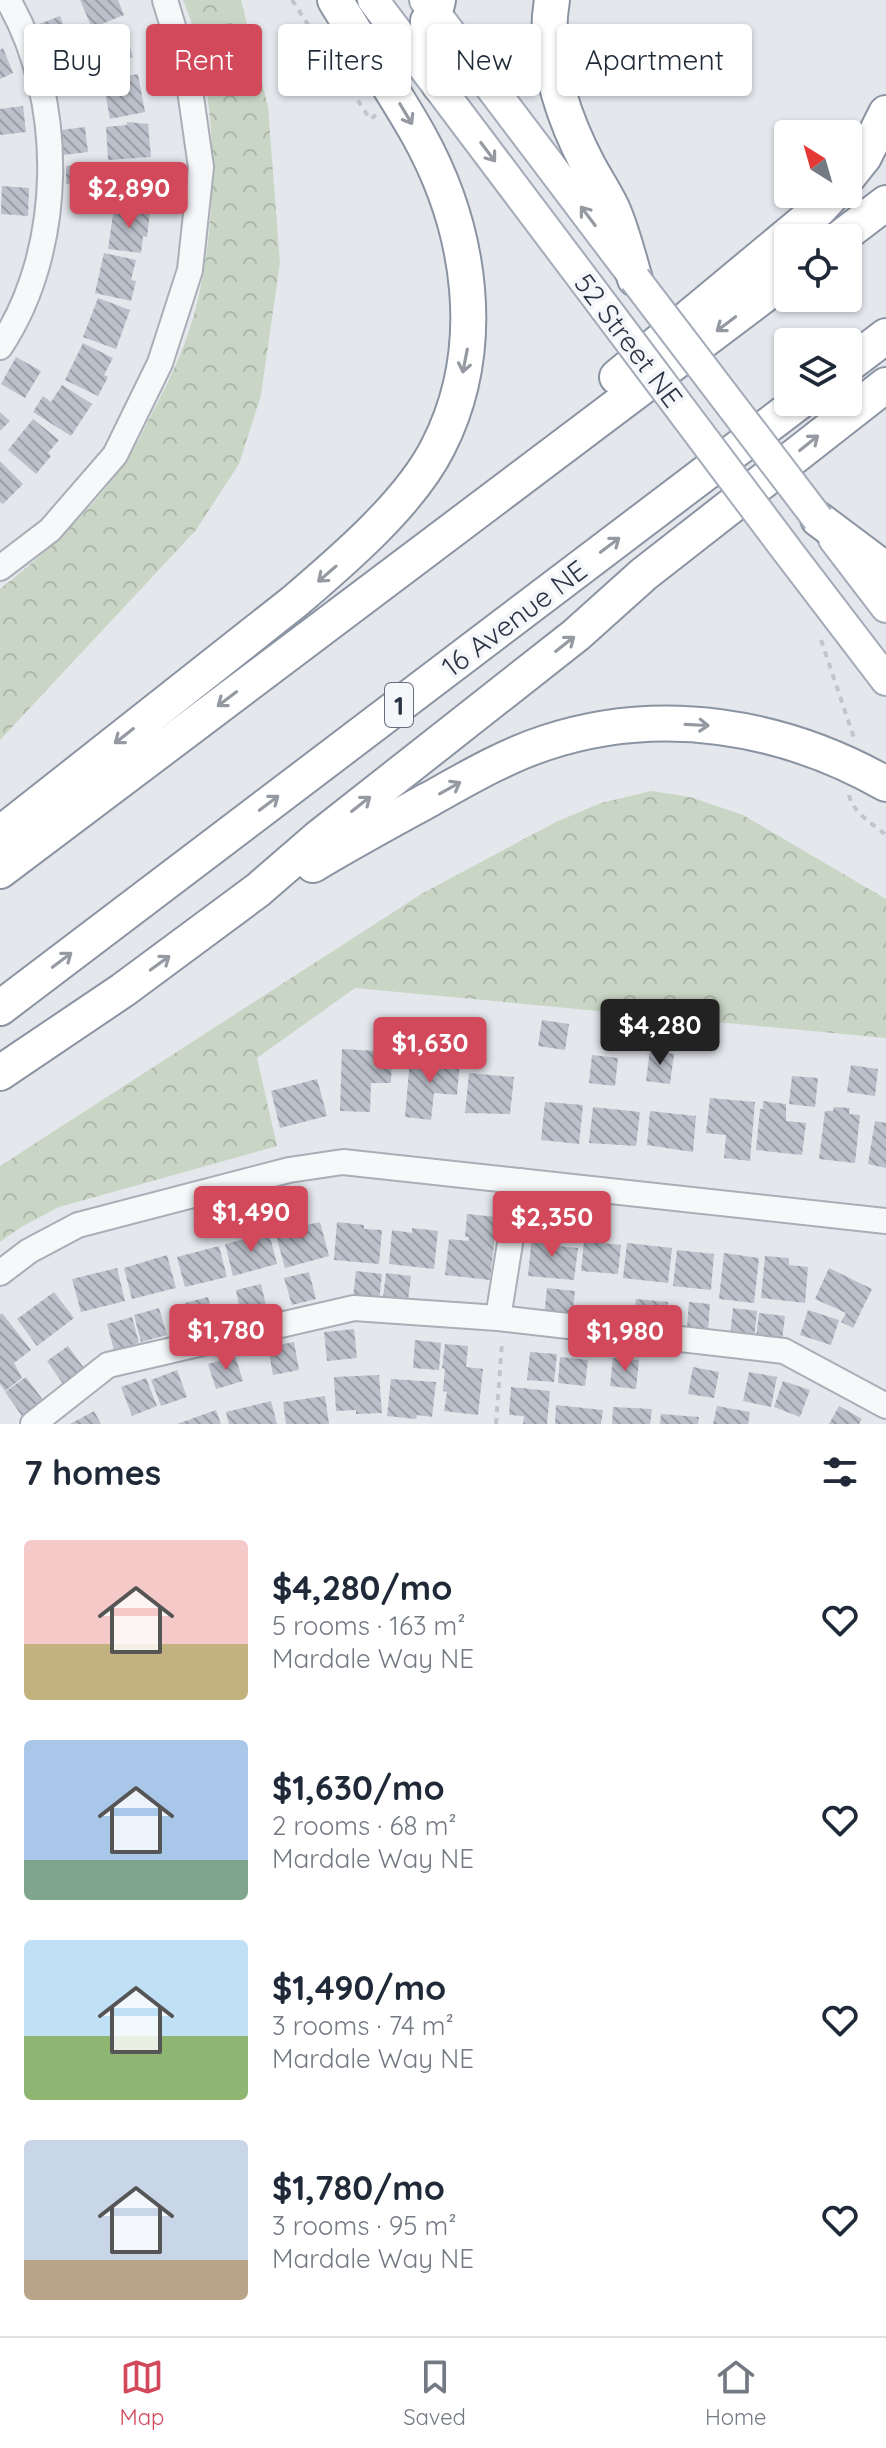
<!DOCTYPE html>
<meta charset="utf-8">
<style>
body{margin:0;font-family:Quicksand,sans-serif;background:#f6f6f7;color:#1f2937;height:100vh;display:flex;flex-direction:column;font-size:30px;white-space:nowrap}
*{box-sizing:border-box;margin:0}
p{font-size:26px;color:#747a83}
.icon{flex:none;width:44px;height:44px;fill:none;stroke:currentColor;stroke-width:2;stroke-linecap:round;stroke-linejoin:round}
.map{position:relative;height:1424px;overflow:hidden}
.panel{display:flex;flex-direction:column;background:#fff;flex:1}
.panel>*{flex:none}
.banner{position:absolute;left:24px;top:24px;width:838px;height:72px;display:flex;gap:16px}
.needle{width:52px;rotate:323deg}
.controls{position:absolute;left:774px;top:120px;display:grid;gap:16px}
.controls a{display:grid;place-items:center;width:88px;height:88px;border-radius:8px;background:#fff;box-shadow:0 2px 6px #0004;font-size:40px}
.price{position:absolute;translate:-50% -68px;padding:0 18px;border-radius:8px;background:#d1495b;color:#fff;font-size:26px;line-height:52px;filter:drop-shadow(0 2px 4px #0008)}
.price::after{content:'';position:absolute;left:50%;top:48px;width:24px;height:18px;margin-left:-12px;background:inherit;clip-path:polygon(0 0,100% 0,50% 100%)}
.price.current{background:#222;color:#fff}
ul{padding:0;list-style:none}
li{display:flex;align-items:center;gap:24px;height:200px;padding:0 24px}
li span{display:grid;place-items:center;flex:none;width:224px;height:160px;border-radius:8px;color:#555}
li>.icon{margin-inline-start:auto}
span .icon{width:96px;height:96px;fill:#fffc;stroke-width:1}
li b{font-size:34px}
h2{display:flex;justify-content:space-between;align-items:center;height:96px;padding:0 24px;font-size:34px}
.tag{padding:0 28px;border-radius:8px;background:#fff;box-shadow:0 2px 6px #0004;font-size:28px;line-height:72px}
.tag.current{background:#d1495b;color:#fff}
.tab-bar{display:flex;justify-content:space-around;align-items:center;height:112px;border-top:2px solid #e0e1e3;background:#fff;font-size:22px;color:#747a83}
.tab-bar a{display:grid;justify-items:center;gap:4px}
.tab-bar .current{color:#d1495b}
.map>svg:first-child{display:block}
.park{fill:url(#park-crowns)}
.building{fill:url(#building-back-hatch)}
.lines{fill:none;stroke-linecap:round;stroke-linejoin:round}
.minor-casing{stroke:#a9aeb7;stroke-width:28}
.major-casing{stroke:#a3abb8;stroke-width:34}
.highway-casing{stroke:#8b94a3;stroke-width:38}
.path{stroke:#c2c5cb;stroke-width:4;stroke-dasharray:6 6;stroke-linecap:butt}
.minor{stroke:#f7f8fa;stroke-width:24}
.major{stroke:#fff;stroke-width:30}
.highway{stroke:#fff;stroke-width:34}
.major-bridge-casing{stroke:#a3abb8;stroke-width:34;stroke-linecap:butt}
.major-bridge{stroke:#fff;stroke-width:30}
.oneway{stroke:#959aa2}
.labels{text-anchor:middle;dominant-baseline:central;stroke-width:8;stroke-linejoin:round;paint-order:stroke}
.shield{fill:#f4f6f9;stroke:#676e7b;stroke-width:2}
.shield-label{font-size:26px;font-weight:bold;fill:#2b3445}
.street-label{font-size:28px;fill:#2b3445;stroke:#f4f6f9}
</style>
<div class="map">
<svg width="886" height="1424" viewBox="0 0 886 1424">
<defs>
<pattern id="park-crowns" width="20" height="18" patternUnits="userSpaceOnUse" patternTransform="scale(2)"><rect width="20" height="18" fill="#c9d6c5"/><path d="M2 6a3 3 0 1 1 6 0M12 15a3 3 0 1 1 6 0" fill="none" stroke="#adb8ab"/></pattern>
<pattern id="building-back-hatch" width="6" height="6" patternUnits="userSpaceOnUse" patternTransform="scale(2)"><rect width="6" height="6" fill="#bbc0ca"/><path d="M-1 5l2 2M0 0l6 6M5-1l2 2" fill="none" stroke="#989da6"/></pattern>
</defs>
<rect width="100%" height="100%" fill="#e4e7ec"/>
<!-- park -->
<g class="park">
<path d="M183 0H241L268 107 280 263 261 395 239 464 196 530 0 740V589C48 552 92 509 127 460 136 447 143 431 150 417 170 380 189 340 198 299 219 209 219 86 183 0Z"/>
<path d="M651 791 690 797 743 815 886 899V1038L355 988 257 1058 277 1146 59 1207 21 1227 0 1242V1166L423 893 556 822 601 803Z"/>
</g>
<!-- building -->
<g class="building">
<path d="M80 0H118L124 15 92 28Z"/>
<path d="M60 16 69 40 44 50 34 26Z"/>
<path d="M124 28 133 57 90 70 81 41 105 29 106 33Z"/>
<path d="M71 43 79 70 53 78 44 51Z"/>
<path d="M3 48 13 73 0 79V50Z"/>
<path d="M138 74 145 112 110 119 104 86 100 87 99 78 109 76 110 79Z"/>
<path d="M23 106 26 132 0 135V109Z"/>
<path d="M127 122 148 124 151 157 108 160 106 127 127 125Z"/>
<path d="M85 127 88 152 63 155 61 130Z"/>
<path d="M93 165 94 183 66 184V166Z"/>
<path d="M121 166H156L155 204 120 203Z"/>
<path d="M2 186 29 188 28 216 1 214Z"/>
<path d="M114 208 150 212 147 237 143 236 141 253 108 249Z"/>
<path d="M104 253 136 260 131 280 136 281 131 301 95 293Z"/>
<path d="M98 298 130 310 116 349 83 337Z"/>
<path d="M83 343 113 358 104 375 108 377 98 396 65 380Z"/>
<path d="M16 357 41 371 25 398 1 384Z"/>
<path d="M62 385 92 404 71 436 33 412 43 396 51 402Z"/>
<path d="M0 412 10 421 0 431Z"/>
<path d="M33 419 59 440 48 453 51 456 36 474 8 450Z"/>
<path d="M0 461 23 484 3 504 0 502Z"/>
<path d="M542 1020 569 1024 565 1050 538 1046Z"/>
<path d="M342 1049 392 1052 391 1083H371L370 1112 340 1111Z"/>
<path d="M650 1050 674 1054 670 1084 646 1081Z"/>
<path d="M592 1055 618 1058 615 1086 589 1083Z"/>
<path d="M410 1059 460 1061 457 1095 434 1093 431 1120 405 1117Z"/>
<path d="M851 1065 878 1069 875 1096 847 1092Z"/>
<path d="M469 1073 514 1077 510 1114 465 1113Z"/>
<path d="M792 1076 818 1078 815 1107 789 1104Z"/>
<path d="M317 1079 327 1116 280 1128 271 1091Z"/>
<path d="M710 1098 755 1102 750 1161 724 1158 726 1135 706 1133Z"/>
<path d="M763 1101 786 1104V1121L806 1123 802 1155 756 1150 760 1109H763Z"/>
<path d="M545 1102 583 1105 579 1144 541 1140Z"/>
<path d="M593 1107 640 1112 636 1146 589 1143Z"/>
<path d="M834 1107 850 1108 849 1114 860 1115 855 1163 819 1159 825 1111H833Z"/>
<path d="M650 1111 696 1116 693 1152 647 1145Z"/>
<path d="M875 1121 886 1123V1168L868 1164Z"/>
<path d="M467 1214 497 1217 490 1280 445 1275 449 1239 468 1241 469 1237H465Z"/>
<path d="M320 1222 329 1256 285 1268 275 1232Z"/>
<path d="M337 1222 364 1225V1229L382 1230 379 1264 334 1260Z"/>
<path d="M412 1228 438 1231 434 1269 389 1264 392 1230 412 1233Z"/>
<path d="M269 1233 277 1264 233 1276 225 1244Z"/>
<path d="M532 1236 557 1238 556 1246 578 1248 574 1280 528 1276Z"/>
<path d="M584 1241 621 1245 618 1274 581 1271Z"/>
<path d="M627 1243 672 1248 668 1283 623 1278Z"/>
<path d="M219 1246 227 1277 185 1287 177 1257Z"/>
<path d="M677 1250 714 1254 711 1290 673 1286Z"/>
<path d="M724 1253 759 1258 754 1303 719 1299Z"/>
<path d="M167 1255 176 1288 132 1299 124 1268Z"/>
<path d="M765 1256 789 1258V1265L808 1267 805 1303 761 1298Z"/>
<path d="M117 1268 125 1301 81 1312 72 1279Z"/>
<path d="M829 1268 872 1289 853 1328 841 1322 846 1313 815 1299Z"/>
<path d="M356 1271 382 1274 379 1301 353 1298Z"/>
<path d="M309 1272 316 1299 292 1305 284 1278Z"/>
<path d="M386 1273 411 1276 408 1301 383 1298Z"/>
<path d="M261 1284 267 1310 241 1316 236 1290Z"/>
<path d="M547 1288 575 1291 572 1319 544 1317Z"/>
<path d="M54 1292 74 1318 37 1346 17 1319Z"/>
<path d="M208 1297 215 1324 192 1330 185 1303Z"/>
<path d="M636 1299 668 1302 665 1329 633 1325Z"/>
<path d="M689 1302 710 1304 708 1330 687 1328Z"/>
<path d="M159 1308 167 1335 141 1342 134 1315Z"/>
<path d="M733 1308 757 1311 754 1339 730 1336Z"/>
<path d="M808 1310 839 1320 831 1345 800 1335Z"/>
<path d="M2 1313 31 1350 14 1363 22 1378 5 1391 0 1384V1315Z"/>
<path d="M759 1313 785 1316 782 1341 756 1338Z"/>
<path d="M132 1317 139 1343 114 1350 107 1324Z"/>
<path d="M354 1329 357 1358 327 1361 324 1332Z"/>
<path d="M415 1340 441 1343 439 1370 413 1368Z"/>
<path d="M294 1342 299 1370 273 1375 268 1347Z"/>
<path d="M445 1344 468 1346 466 1367 483 1369 478 1415 444 1411 447 1392 443 1391 445 1369 442 1368Z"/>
<path d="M68 1346 84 1368 63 1384 47 1361Z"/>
<path d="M530 1352 557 1354 554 1382 527 1380Z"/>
<path d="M235 1356 243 1381 216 1389 208 1364Z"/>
<path d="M560 1357 588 1360 585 1386 558 1383Z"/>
<path d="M613 1358 639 1360 636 1389 610 1386Z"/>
<path d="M693 1367 719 1372 714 1398 688 1394Z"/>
<path d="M177 1370 187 1397 161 1406 151 1380Z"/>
<path d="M749 1372 777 1377 771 1407 743 1401Z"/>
<path d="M379 1375 382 1413 356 1414V1410L336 1411 334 1377Z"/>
<path d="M26 1377 43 1400 22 1416 5 1392Z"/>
<path d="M146 1378 157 1406 132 1416 121 1387Z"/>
<path d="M391 1379 436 1382 432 1417 417 1415 416 1419 387 1416Z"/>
<path d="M783 1381 810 1390 800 1417 774 1407Z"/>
<path d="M511 1387 550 1391 547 1424H523L524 1416 509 1415Z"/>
<path d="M325 1396 329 1424H286L283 1402Z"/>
<path d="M271 1401 277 1424H229L226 1412Z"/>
<path d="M556 1405 603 1410 601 1424H555Z"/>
<path d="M717 1406 750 1412 748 1424H713Z"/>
<path d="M839 1406 862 1419 859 1424H829Z"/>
<path d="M613 1407 652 1409 650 1424H612Z"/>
<path d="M216 1410 221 1424H177Z"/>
<path d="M94 1411 101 1424H70Z"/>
<path d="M661 1414 699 1417 698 1424H660Z"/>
</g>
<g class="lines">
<!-- minor casing -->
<g class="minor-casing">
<g id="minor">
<path d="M0 347C65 250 66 100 8 0"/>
<path d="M0 568 50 530 115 455 160 363 190 270 201 167 188 76 165 0"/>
<path d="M0 1273 29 1251 78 1225 289 1170 343 1162 886 1221"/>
<path d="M498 1318 520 1181"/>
<path d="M33 1424 108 1365 354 1308 498 1318 784 1351 886 1406"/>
</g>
</g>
<!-- major casing -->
<g class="major-casing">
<g id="major">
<path d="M373 0 605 308"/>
<path d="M425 0 629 270"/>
<path d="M834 539 886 607"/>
<path d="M786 549 886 680"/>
</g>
</g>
<!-- highway casing -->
<g class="highway-casing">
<g id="highway">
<path d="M438 0 435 13 428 21 429 48 440 86"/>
<path d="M552 0C542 57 562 115 588 165 596 180 605 193 612 208 622 230 628 256 635 279"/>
<path d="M848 177 864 157 886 113"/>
<path d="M840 238 886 203"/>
<path d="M848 365 886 336"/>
<path d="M617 377 818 210 833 194"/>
<path d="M818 519 886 570"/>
<path d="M0 834 294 602C342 561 410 503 438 447 489 347 471 229 418 134 392 88 362 45 335 0"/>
<path d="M313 865C351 842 390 821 430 799 466 779 505 756 545 743 660 705 782 725 886 784"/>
<path d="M0 871 788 277"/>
<path d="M0 1008 799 402"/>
<path d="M0 1073 123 990 258 890 318 838 576 635 644 574 886 385"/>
</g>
</g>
<!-- path -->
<g class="path">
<path d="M292 0 370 119 376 115"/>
<path d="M821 640 854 738"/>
<path d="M849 795C852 812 873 824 886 835"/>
<path d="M496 1424 502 1343"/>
</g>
<!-- minor -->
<use href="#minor" class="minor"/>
<!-- major -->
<use href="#major" class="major"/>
<!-- highway -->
<use href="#highway" class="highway"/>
<!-- major-bridge casing -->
<g class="major-bridge-casing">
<g id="major-bridge">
<path d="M635 279 818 519"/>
<path d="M605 308 786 549"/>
</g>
</g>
<!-- major-bridge -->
<use href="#major-bridge" class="major-bridge"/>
</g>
<!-- one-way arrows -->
<defs><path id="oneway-shaft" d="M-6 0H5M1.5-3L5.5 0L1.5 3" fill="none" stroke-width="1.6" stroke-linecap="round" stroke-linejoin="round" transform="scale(2)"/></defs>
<g class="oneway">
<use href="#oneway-shaft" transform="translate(406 114) rotate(59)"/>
<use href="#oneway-shaft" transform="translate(488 152) rotate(53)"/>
<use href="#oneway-shaft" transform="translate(588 216) rotate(-127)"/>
<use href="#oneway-shaft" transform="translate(726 324) rotate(143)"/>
<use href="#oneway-shaft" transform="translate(465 361) rotate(101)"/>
<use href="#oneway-shaft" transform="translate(809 443) rotate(-39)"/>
<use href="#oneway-shaft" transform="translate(610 545) rotate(-37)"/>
<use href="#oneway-shaft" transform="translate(327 574) rotate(139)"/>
<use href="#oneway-shaft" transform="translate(565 644) rotate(-38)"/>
<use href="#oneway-shaft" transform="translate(227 699) rotate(143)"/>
<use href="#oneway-shaft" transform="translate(697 725) rotate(3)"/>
<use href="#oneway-shaft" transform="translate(124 736) rotate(142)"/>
<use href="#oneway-shaft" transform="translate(450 788) rotate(-29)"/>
<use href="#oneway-shaft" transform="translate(269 803) rotate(-37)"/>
<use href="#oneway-shaft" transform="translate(361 804) rotate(-38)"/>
<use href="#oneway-shaft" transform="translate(62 960) rotate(-37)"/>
<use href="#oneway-shaft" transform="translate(160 963) rotate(-36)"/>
</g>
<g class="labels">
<!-- shield labels -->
<rect class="shield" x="385" y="683" width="28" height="44" rx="6"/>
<g class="shield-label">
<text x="399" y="705">1</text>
</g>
<!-- street labels -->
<g class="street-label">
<text transform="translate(629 340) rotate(53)">52 Street NE</text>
<text transform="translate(514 618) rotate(-37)">16 Avenue NE</text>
</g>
</g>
</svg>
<div class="controls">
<a><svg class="needle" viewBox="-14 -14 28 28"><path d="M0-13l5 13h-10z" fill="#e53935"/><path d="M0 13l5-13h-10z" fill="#747a83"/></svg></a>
<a><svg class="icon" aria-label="locate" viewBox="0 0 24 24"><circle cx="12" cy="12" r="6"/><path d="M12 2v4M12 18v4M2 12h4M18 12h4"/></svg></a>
<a><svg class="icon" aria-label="layers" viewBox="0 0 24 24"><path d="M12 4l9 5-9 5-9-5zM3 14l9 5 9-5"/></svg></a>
</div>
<b class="price" style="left:129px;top:230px">$2,890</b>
<b class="price current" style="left:660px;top:1067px">$4,280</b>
<b class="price" style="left:430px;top:1085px">$1,630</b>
<b class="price" style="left:251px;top:1254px">$1,490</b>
<b class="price" style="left:552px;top:1259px">$2,350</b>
<b class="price" style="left:226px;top:1372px">$1,780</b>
<b class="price" style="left:625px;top:1373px">$1,980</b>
<div class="banner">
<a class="tag">Buy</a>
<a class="tag current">Rent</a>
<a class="tag">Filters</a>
<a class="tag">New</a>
<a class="tag">Apartment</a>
</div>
</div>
<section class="panel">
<h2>7 homes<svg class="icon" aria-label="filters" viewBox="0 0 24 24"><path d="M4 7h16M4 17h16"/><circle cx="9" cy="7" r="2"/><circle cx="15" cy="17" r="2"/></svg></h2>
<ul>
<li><span style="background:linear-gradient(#f6c9c9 65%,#c2b280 0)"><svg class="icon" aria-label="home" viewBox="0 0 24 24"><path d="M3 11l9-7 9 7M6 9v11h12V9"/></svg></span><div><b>$4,280/mo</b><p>5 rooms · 163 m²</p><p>Mardale Way NE</p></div><svg class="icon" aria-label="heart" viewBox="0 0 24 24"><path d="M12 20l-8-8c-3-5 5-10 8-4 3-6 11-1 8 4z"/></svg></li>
<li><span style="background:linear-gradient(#a9c7e8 75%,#7fa58c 0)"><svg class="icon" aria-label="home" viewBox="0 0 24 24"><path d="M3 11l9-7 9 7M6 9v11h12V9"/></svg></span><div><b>$1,630/mo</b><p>2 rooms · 68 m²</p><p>Mardale Way NE</p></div><svg class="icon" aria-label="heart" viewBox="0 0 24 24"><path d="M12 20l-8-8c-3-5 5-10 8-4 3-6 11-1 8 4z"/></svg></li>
<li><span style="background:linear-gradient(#bfe0f5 60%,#8fb573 0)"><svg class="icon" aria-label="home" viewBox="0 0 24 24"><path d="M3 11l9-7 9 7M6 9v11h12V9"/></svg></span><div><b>$1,490/mo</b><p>3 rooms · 74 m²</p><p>Mardale Way NE</p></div><svg class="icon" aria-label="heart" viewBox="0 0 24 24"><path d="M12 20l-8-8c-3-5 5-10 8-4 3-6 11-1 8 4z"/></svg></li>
<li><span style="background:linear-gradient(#c9d6e8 75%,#b9a48a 0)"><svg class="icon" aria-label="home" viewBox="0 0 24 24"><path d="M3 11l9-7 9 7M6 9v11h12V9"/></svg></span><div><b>$1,780/mo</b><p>3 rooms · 95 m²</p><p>Mardale Way NE</p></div><svg class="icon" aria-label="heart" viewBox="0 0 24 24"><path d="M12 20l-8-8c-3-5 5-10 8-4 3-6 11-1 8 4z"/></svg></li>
</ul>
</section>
<nav class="tab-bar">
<a class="current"><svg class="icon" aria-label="map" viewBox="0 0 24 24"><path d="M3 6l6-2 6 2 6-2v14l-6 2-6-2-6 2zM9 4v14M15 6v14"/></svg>Map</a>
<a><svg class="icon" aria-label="saved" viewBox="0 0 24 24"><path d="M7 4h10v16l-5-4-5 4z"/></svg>Saved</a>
<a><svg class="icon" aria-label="home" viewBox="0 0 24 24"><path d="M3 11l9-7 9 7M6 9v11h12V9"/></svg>Home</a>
</nav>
